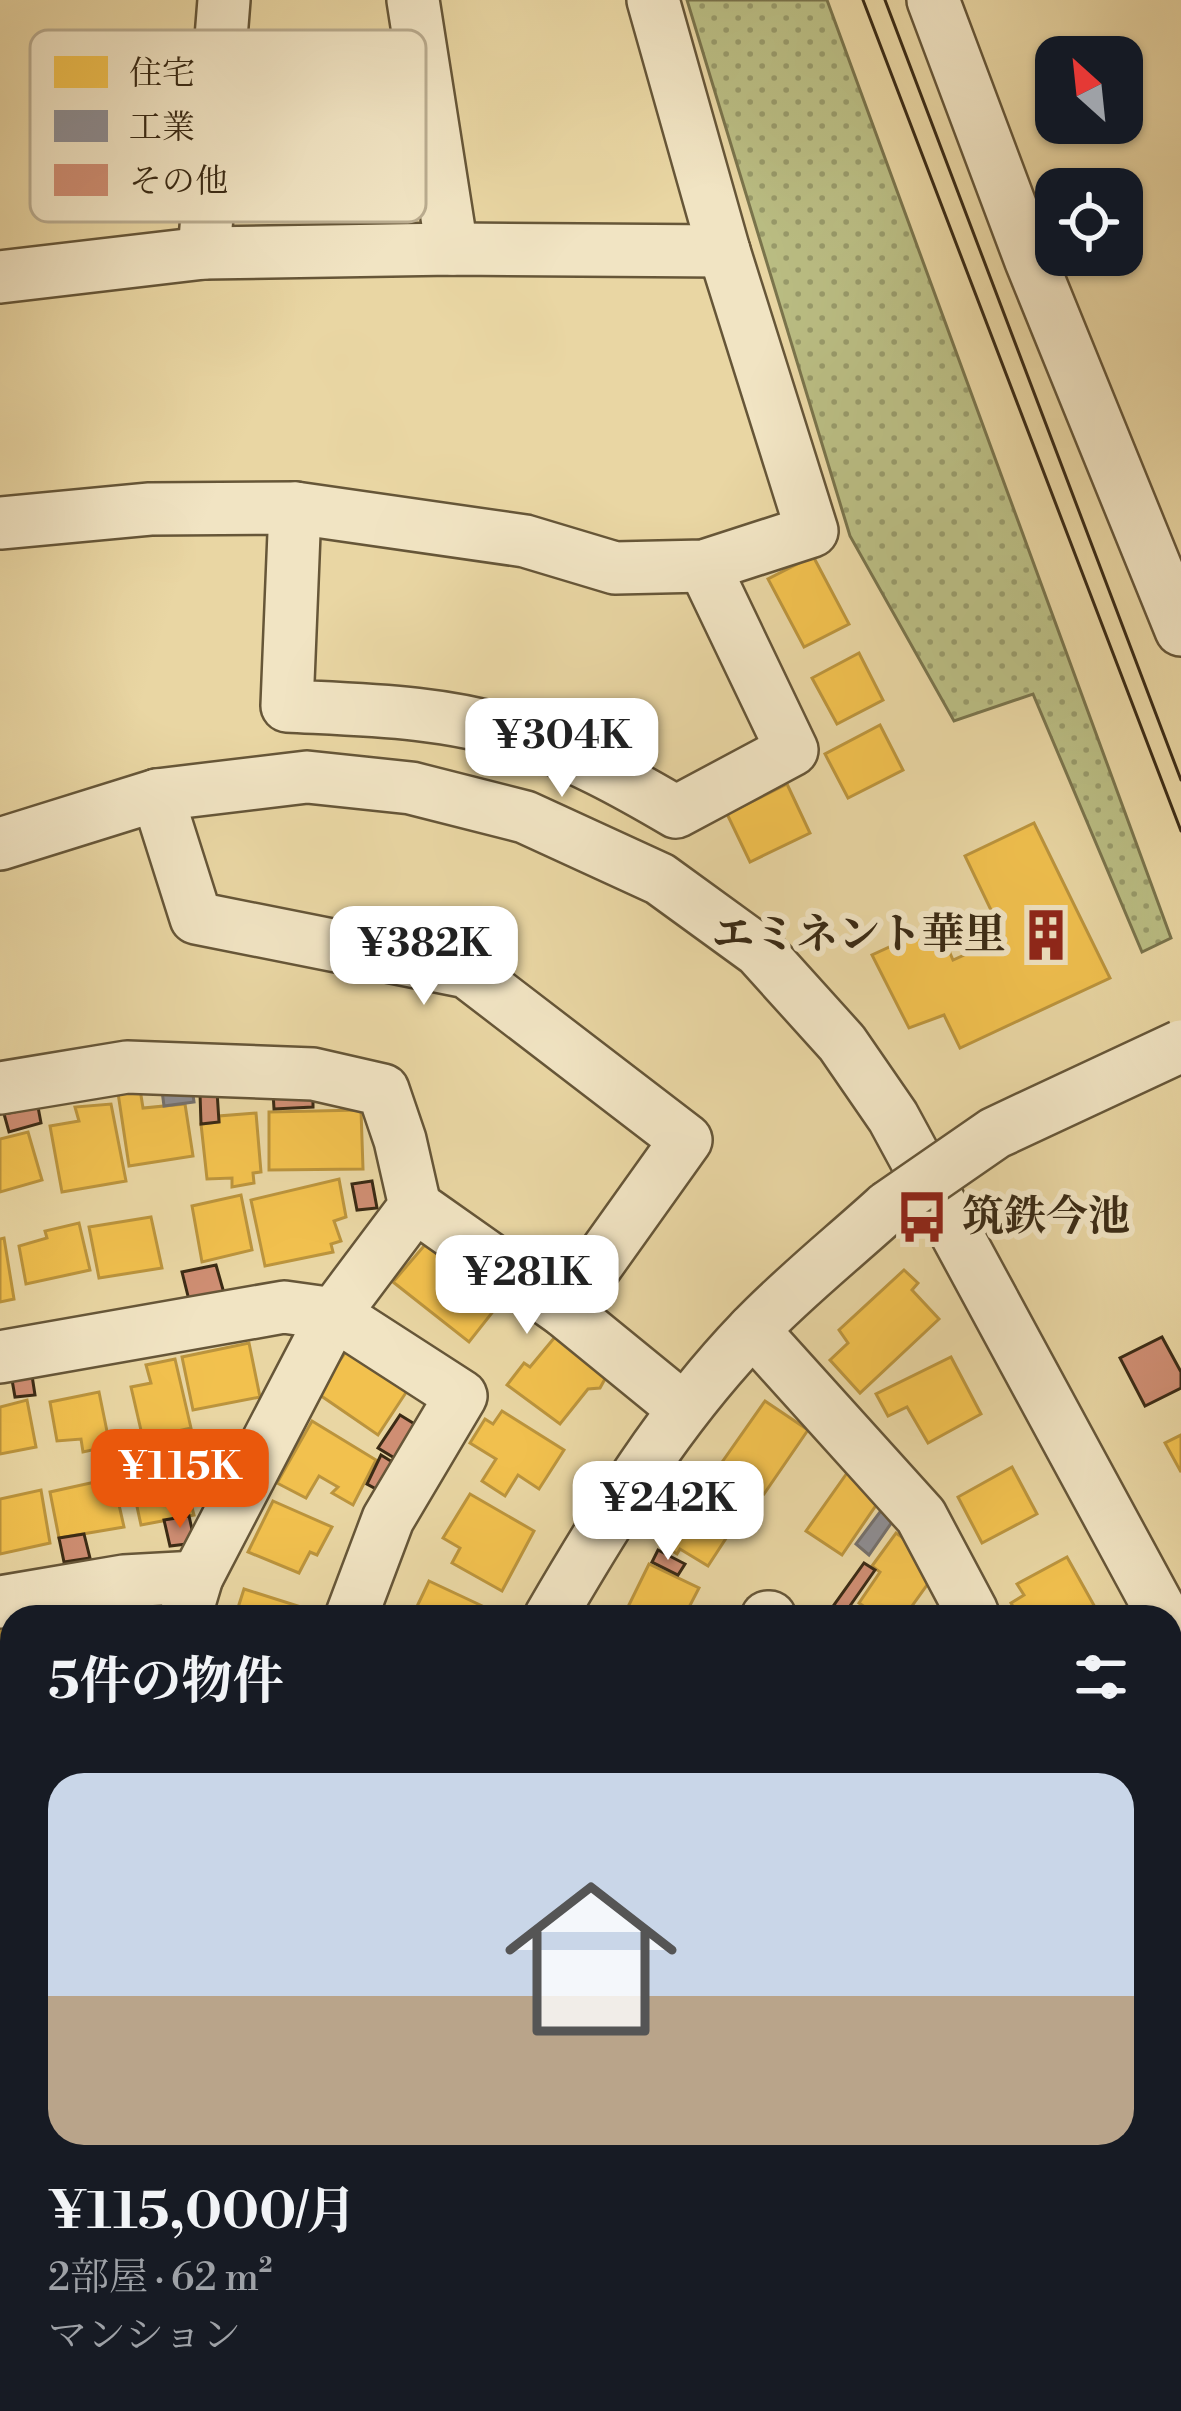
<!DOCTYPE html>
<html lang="ja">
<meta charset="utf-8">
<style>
body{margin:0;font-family:"Libre Bodoni","Noto Serif JP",serif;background:#20242c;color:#f1f3f6;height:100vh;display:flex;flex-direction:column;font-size:45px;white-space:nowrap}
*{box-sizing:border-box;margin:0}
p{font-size:39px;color:#9ea1a6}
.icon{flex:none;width:66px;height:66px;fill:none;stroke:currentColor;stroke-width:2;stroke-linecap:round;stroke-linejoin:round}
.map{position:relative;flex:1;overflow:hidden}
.details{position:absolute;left:0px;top:1605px;width:1182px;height:807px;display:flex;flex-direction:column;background:#171b24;border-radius:36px 36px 0 0;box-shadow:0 3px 9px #0004}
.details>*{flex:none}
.needle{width:78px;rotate:333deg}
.tools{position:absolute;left:1035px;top:36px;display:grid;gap:24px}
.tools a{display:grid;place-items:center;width:108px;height:108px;border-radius:24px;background:#171b24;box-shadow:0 3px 9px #0004;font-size:60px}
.price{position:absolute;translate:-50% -102px;padding:0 27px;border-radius:24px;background:#fff;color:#222;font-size:39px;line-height:78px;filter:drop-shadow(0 3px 6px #0008)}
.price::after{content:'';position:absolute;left:50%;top:72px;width:36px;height:27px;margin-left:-18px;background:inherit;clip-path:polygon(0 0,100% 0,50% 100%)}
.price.selected{background:#ea580c;color:#fff}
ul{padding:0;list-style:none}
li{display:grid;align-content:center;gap:24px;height:636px;padding:0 48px}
li span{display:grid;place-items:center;height:372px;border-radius:36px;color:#555}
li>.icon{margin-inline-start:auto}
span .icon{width:216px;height:216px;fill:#fffc;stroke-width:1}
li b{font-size:51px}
h2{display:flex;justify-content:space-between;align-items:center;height:144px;padding:0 48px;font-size:51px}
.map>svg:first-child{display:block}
.grass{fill:url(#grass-dots);stroke:#7a744c;stroke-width:3}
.homes{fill:#f2c14e;stroke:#bb943d;stroke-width:3}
.industry{fill:#8d8d92;stroke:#74706c;stroke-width:3}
.building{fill:#cf8e73;stroke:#3b2b15;stroke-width:3}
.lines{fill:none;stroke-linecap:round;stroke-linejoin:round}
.minor-casing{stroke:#665638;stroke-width:56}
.minor{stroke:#f1e4c3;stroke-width:51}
.tram{stroke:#3b2b15;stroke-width:3}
.minor-bridge-casing{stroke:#665638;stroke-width:56;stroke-linecap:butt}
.minor-bridge{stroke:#f1e4c3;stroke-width:51}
.labels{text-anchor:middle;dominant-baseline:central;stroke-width:12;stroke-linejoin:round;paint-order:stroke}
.poi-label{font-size:42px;font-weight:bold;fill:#3b2b15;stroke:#f1e4c3;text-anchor:end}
.key{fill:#f1e4c3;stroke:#baac8f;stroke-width:3}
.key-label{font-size:33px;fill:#3b2b15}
</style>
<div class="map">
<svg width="1181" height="2411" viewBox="0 0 1181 2411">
<defs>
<pattern id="grass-dots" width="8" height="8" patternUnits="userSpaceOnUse" patternTransform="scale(3)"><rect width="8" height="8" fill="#babd83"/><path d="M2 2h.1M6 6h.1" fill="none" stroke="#989a6a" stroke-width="1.8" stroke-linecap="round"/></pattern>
</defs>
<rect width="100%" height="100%" fill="#e9d6a3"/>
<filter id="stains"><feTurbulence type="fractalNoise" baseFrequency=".00167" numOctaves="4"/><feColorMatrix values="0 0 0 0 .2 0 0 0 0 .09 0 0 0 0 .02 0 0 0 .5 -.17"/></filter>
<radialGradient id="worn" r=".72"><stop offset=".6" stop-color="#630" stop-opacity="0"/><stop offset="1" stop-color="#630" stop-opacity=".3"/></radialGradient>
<!-- grass -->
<path class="grass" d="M687 0H827L1171 938 1142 952 1033 694 954 721 850 536Z"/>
<!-- homes -->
<g class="homes">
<path d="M813 556 849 624 804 647 768 579Z"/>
<path d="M859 653 883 700 837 724 812 678Z"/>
<path d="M880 725 903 770 848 798 825 754Z"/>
<path d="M787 784 810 833 750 862 727 814Z"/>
<path d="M1034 823 1110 978 960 1048 944 1015 909 1028 872 955 920 933 926 944 943 937 953 960 1004 937 965 856Z"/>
<path d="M140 1089 143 1108 185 1104 193 1156 129 1166 118 1093Z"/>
<path d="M111 1104 126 1181 62 1192 50 1126 79 1121 75 1107Z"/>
<path d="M361 1110 363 1169 269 1170V1112Z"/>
<path d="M256 1113 261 1172 253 1173 254 1183 232 1187V1178L207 1179 201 1124 219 1122V1116Z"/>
<path d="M28 1132 42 1180 0 1192V1139Z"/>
<path d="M339 1179 346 1217 334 1221 341 1241 331 1244 333 1252 265 1266 251 1200Z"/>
<path d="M241 1195 252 1250 202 1262 192 1206Z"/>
<path d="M151 1217 162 1268 99 1278 89 1227Z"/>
<path d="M79 1223 90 1270 26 1284 19 1246 47 1238 45 1231Z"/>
<path d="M436 1232 510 1290 469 1342 393 1282Z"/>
<path d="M4 1238 14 1299 0 1302V1239Z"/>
<path d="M904 1270 918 1283 912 1290 939 1319 860 1393 830 1360 848 1343 839 1330Z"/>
<path d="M560 1331 606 1377 600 1388 588 1389 560 1424 507 1385 524 1363 530 1367Z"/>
<path d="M249 1343 260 1397 193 1410 182 1357Z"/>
<path d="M350 1346 409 1388 378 1435 317 1393Z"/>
<path d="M951 1357 981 1414 928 1443 907 1407 888 1416 876 1394Z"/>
<path d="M175 1359 191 1428 143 1439 131 1387 151 1383 146 1365Z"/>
<path d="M99 1392 110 1446 83 1452 81 1439 57 1441 50 1402Z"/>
<path d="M27 1400 36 1447 0 1454V1407Z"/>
<path d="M765 1401 808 1430 764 1494 720 1465Z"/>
<path d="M502 1411 564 1450 539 1489 518 1475 505 1496 482 1481 496 1459 470 1443 485 1419 493 1424Z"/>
<path d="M312 1421 376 1460 353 1505 332 1493 338 1487 319 1476 306 1498 277 1483Z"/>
<path d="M1181 1435V1472L1165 1443Z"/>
<path d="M195 1462 206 1500 191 1504 194 1515 141 1525 131 1479Z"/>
<path d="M1012 1467 1037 1514 982 1543 958 1497Z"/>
<path d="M847 1473 881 1498 842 1555 806 1531Z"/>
<path d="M708 1476 749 1503 708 1566 680 1549 677 1554 663 1545Z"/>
<path d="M113 1478 124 1527 59 1538 50 1492Z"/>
<path d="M41 1490 50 1543 0 1554V1499Z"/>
<path d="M470 1494 534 1531 502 1591 452 1563 460 1548 443 1538Z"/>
<path d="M273 1501 332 1527 317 1555 310 1552 299 1573 248 1552Z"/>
<path d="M896 1533 916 1547 937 1571 904 1617H879L859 1603 880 1572 872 1566Z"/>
<path d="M1067 1557 1096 1609 1082 1617H1019L1011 1603 1024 1595 1017 1584Z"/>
<path d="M649 1564 699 1588 684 1617H623Z"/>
<path d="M429 1581 495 1612 493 1617H412Z"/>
<path d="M244 1589 301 1607 298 1617H235Z"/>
<path d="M122 1608 124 1617H86Z"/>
<path d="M1 1630 4 1639 12 1637V1680L0 1683Z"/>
<path d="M12 1709V1775L9 1770 0 1773V1712Z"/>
<path d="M1170 1827 1181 1829 1177 1873H1170Z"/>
<path d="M2 1867 12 1888V1932L0 1937Z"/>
<path d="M12 1957V2023L0 1998V1963Z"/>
<path d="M12 2123V2160L0 2137V2129Z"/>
<path d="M0 2155 12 2178V2191L0 2197Z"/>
<path d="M8 2244 12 2253V2290L8 2293 11 2299 0 2303V2248Z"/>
<path d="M62 2400H115L121 2411H67Z"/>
<path d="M408 2400H427L431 2411H386L385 2407Z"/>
<path d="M610 2400H674L680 2411H587Z"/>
<path d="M777 2400H832L838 2411H768L779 2405Z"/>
<path d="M841 2400H920L899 2411H846Z"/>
<path d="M51 2401 56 2411H29Z"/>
</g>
<!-- industry -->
<g class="industry">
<path d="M191 1080 194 1102 164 1106 161 1083Z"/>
<path d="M886 1504 899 1512 869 1555 856 1544Z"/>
</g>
<!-- building -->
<g class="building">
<path d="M313 1088V1107L274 1109 273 1092Z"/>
<path d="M217 1091 219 1122 201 1124 200 1093Z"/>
<path d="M38 1107 41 1123 9 1132 4 1114Z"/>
<path d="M372 1181 377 1208 357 1210 352 1184Z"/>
<path d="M216 1265 224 1293 189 1300 182 1272Z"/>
<path d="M1162 1337 1181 1372V1388L1145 1406 1120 1358Z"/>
<path d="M31 1369 35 1395 15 1397 11 1374Z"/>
<path d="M400 1415 426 1431 406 1465 378 1448Z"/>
<path d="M381 1455 402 1468 387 1495 367 1484Z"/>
<path d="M189 1516 195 1543 170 1546 164 1520Z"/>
<path d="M84 1534 90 1558 64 1562 59 1538Z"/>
<path d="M658 1550 685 1564 678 1575 652 1562Z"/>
<path d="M864 1563 875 1570 845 1613 834 1605Z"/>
<path d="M1170 1890 1181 1892V1905L1170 1903Z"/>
<path d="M1170 1984 1181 1985V2019L1170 2017Z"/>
</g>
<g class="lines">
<!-- minor casing -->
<g class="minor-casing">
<g id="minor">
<path d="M413 0 452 249"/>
<path d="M933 0 1031 261 1181 630"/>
<path d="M204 253 224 0"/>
<path d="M0 277 204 253 452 249 724 251"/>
<path d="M295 508 287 706C364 710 443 711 517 735 574 754 625 782 676 812L792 750 704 566"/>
<path d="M0 523 150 509 295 508 525 541 615 568 704 566 812 531 724 251 653 0"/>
<path d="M157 795 196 918 467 972 686 1140 564 1311"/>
<path d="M0 844 157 795 307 777 411 788 525 817 660 879 759 951 842 1043 893 1117 1164 1617"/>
<path d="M0 1088 127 1067 313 1074 383 1090 400 1140 415 1206 334 1314 197 1577 185 1617"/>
<path d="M415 1206 564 1311 684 1409"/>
<path d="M753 1330 921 1516 972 1612 969 1617"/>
<path d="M0 1357 284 1307 334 1314 461 1396 388 1519 351 1617"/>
<path d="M0 1602 124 1581 197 1577"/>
<path d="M550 1617C609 1516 670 1416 752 1331 794 1287 843 1248 888 1207"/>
<path d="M767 1617H770"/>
<path d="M0 1827 12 1822"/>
<path d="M0 2100 12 2094"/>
<path d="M1170 2241 1181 2223"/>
<path d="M0 2370 12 2364"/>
<path d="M148 2400 151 2411"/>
<path d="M302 2400 305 2411"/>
<path d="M465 2400 467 2411"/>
<path d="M511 2400 516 2411"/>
<path d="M720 2400 725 2411"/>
<path d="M1170 2400 1178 2411"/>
<path d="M1038 2411 1049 2400"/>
</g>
</g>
<!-- minor -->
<use href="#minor" class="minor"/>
<!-- tram -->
<g class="tram">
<path d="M863 0 1181 831"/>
<path d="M885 0 1181 780"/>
</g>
<!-- minor-bridge casing -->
<g class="minor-bridge-casing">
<path id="minor-bridge" d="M888 1207 995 1133 1181 1046"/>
</g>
<!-- minor-bridge -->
<use href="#minor-bridge" class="minor-bridge"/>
</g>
<!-- icons -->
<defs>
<g id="building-bare" transform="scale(4.14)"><path d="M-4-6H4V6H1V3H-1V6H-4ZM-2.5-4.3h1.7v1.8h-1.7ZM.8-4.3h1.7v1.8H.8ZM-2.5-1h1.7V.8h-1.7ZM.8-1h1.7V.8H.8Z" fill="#8f2418" stroke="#f1e4c3" stroke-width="2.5" paint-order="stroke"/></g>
<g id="bus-bare" transform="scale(4.14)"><path d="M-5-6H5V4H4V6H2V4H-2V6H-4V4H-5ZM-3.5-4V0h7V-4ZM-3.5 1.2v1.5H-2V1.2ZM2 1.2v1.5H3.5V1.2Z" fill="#8f2418" stroke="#f1e4c3" stroke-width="2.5" paint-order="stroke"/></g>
</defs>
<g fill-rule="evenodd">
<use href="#building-bare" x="1046" y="935"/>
<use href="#bus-bare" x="922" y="1217"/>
</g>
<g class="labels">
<!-- poi labels -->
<g class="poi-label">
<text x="1006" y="935">エミネント華里</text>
<text x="962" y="1217" text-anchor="start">筑鉄今池</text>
</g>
</g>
<!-- legend -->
<rect x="30" y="30" width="396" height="192" rx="18" class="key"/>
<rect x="54" y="56" width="54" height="32" fill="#f2c14e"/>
<rect x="54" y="110" width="54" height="32" fill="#8d8d92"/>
<rect x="54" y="164" width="54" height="32" fill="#cf8e73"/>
<g class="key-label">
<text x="129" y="84">住宅</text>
<text x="129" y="138">工業</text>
<text x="129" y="192">その他</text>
</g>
<rect width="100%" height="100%" filter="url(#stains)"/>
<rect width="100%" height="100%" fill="url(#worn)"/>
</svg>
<div class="tools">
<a><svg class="needle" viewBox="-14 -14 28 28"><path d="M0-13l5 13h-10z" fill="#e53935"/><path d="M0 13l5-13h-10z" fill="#9ea1a6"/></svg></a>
<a><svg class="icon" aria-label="locate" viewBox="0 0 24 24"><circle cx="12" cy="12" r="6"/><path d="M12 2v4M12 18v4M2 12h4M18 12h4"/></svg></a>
</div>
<b class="price" style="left:562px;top:800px">¥304K</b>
<b class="price" style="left:424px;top:1008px">¥382K</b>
<b class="price" style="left:527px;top:1337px">¥281K</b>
<b class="price selected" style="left:180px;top:1531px">¥115K</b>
<b class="price" style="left:668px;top:1563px">¥242K</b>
<section class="details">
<h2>5件の物件<svg class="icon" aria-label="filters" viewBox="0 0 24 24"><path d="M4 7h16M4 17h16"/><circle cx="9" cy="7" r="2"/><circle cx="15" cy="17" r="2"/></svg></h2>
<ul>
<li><span style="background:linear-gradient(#c9d6e8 60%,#b9a48a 0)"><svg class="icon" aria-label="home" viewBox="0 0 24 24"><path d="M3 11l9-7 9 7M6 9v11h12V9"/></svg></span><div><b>¥115,000/月</b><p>2部屋 · 62 m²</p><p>マンション</p></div></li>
</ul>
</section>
</div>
